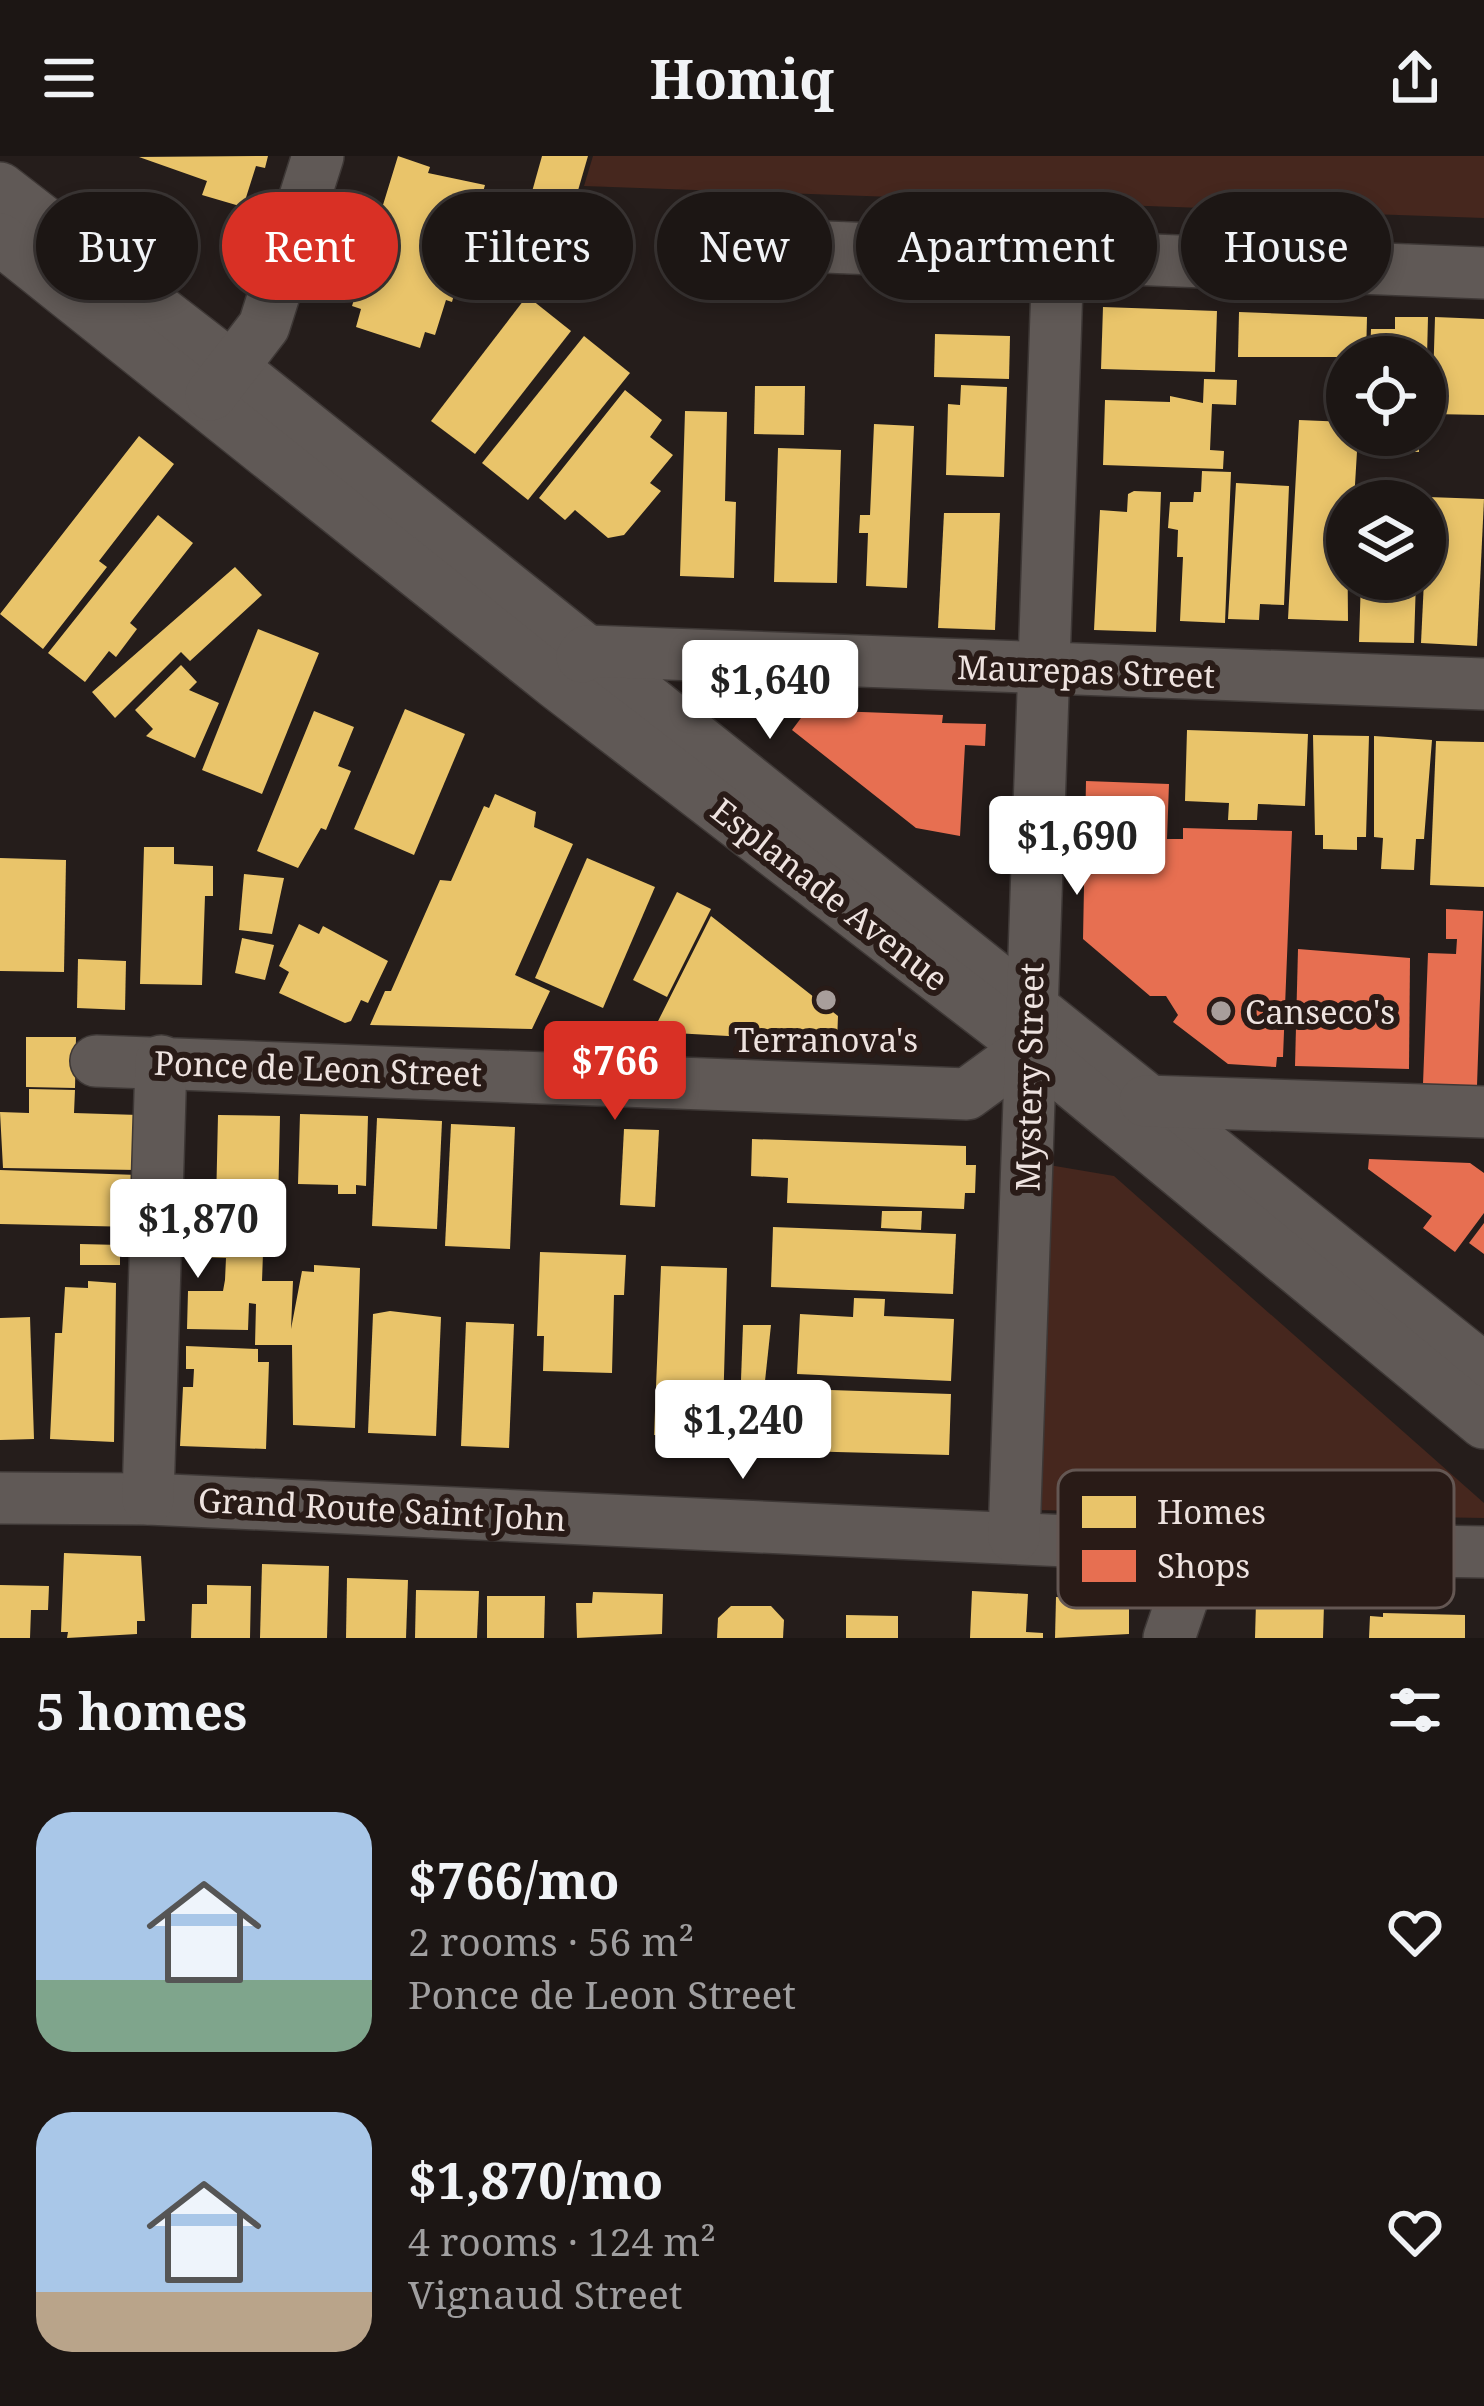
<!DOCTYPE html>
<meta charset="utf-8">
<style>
body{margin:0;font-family:"Noto Serif",serif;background:#251f1d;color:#f1f3f6;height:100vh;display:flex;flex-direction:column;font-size:45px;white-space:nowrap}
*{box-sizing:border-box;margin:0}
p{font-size:39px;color:#a09fa0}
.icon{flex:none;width:66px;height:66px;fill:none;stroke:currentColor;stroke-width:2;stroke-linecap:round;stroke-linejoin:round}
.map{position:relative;height:1482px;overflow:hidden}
.sheet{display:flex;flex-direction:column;background:#1c1614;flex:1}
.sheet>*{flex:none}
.hud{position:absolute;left:36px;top:36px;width:1413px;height:108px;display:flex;gap:24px}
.tools{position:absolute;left:1326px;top:180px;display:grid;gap:24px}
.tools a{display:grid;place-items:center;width:120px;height:120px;border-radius:50%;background:#1c1614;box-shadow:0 6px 18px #0003,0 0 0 3px #3a3534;font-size:60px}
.price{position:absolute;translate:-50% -102px;padding:0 27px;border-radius:12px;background:#fff;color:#222;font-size:39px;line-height:78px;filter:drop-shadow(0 3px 6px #0008)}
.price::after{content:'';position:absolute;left:50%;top:72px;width:36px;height:27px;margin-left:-18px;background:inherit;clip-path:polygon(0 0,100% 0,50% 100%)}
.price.current{background:#d93025;color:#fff}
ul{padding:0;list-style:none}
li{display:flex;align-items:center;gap:36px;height:300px;padding:0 36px}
li span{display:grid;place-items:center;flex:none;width:336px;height:240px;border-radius:36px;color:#555}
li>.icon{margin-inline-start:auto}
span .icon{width:144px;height:144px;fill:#fffc;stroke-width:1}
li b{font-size:51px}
h2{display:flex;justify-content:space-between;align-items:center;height:144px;padding:0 36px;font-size:51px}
.chip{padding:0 42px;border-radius:54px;background:#1c1614;box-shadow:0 6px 18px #0003,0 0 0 3px #3a3534;font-size:42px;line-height:108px}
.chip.current{background:#d93025;color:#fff}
header{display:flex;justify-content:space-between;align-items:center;height:156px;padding:0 36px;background:#1c1614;font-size:54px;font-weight:700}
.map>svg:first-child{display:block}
.green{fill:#46271e}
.homes{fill:#e9c46a}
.shops{fill:#e76f51}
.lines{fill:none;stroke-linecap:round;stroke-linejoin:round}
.minor-casing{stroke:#3e3836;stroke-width:54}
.minor{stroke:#605956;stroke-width:51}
.poi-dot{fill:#a89e9b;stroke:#291b17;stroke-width:4.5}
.labels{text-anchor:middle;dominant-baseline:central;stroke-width:12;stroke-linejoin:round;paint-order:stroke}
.street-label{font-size:33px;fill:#eee3e0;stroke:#291b17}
.poi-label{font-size:33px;fill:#eee3e0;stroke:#291b17;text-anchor:start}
.key{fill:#291b17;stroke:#645753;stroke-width:3}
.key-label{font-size:33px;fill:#eee3e0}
</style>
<header><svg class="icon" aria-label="menu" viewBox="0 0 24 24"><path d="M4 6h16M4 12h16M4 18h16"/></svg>Homiq<svg class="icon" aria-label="share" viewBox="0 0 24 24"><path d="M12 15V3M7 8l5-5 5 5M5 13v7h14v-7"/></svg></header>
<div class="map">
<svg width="1484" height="1482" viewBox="0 0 1484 1482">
<rect width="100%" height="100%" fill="#251d1b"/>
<!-- green -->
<g class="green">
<path d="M593 0H1484V62L584 30Z"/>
<path d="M1049 1009 1114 1020 1484 1347V1362L1033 1354Z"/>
</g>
<!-- homes -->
<g class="homes">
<path d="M268 0 265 12 256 10 243 51 202 39 207 25 139 1Z"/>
<path d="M398 0 430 11 428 17 485 29 452 146 446 144 435 179 425 176 420 192 356 171 361 153 352 150 361 121 349 117 364 72 375 75Z"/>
<path d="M542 0H588L570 62 528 50Z"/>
<path d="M527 140 571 175 475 298 431 265Z"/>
<path d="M1103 151 1217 155 1215 216 1101 213Z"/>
<path d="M1239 156 1367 161 1366 201H1238Z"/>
<path d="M1395 161H1428L1427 201H1370L1371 173H1395Z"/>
<path d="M1435 161 1484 163V259L1432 258Z"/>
<path d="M935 178 1010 180 1009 223 934 221Z"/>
<path d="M584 180 630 217 528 344 482 307Z"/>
<path d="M1204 223 1237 224 1236 249 1212 248 1210 294 1224 295 1223 313 1103 309 1105 244 1170 246V240L1203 247Z"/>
<path d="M961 229 1007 231 1004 321 946 319 948 248 960 249Z"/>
<path d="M755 230H805L804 279 754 278Z"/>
<path d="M625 234 662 264 650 281 673 299 650 327 661 335 624 379 608 382 575 354 565 364 539 342Z"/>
<path d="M685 255 727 256 725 345 736 346 734 422 680 420Z"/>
<path d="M1299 264 1347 266V279H1358L1354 345H1347L1348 465 1288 463Z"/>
<path d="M874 268 914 270 907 432 866 430 868 377H859L860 359H870Z"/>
<rect x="1402" y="279" width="17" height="17"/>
<path d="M139 280 174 308 99 405 107 411 43 493 0 458Z"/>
<path d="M778 292 841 294 837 427 774 426Z"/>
<path d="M1202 315 1231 316 1225 467 1180 465 1183 401H1177L1178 374 1168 372 1170 346H1193L1194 336H1201Z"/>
<path d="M1236 327 1289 330 1284 449 1260 448 1259 464 1228 463Z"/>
<path d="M1134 335 1161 336 1156 476 1094 474 1100 354 1127 356 1128 338Z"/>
<path d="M1364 336 1419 338V345H1364Z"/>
<path d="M1428 341 1484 343 1477 490 1421 487Z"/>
<path d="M944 357H1000L995 474 938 472Z"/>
<path d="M158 359 193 387 130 467 137 473 116 501 109 495 85 526 48 497Z"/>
<path d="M235 411 262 439 190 505 181 496 115 562 92 536Z"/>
<path d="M1361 423H1416L1414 487 1359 486Z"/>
<path d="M258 473 319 497 262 638 202 614Z"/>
<path d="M181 509 197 526 189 534 219 547 195 602 146 580 153 573 135 554Z"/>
<path d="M405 553 465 578 414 699 354 673Z"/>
<path d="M314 555 354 571 338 610 351 615 326 674 321 672 298 712 257 695Z"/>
<path d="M1187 574 1308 578 1305 650 1258 648 1257 664H1228L1229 647 1185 645Z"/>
<path d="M1313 579 1369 580 1366 681H1357V694L1323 693V679H1315Z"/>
<path d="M1374 580 1432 584 1424 683H1416L1414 714 1381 713 1383 682 1374 681Z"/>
<path d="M1436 585 1484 586V731L1430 729Z"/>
<path d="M495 638 536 656 534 671 573 688 515 819 550 835 532 873 370 869 385 835H391L440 724 451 725 484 650 489 652Z"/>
<path d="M144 691H174V708L213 710V740H205L202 829 140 828Z"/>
<path d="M0 702 66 704 64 816 0 815Z"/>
<path d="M587 702 655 731 603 852 535 822Z"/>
<path d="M244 718 284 722 272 778 239 774Z"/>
<path d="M677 736 711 753 667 841 633 824Z"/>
<path d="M711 760 838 860 837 886 771 888 764 882 674 877V881H650Z"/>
<path d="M299 768 319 778 323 770 388 805 368 847 361 844 351 865 345 867 279 837 289 816 279 810Z"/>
<path d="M242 782 274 789 265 824 235 817Z"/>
<path d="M78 803 126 805 125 854 77 852Z"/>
<path d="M26 881H76L75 932 26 931Z"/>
<path d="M29 933 75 934 74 957 139 959 138 1014 3 1012 0 956 29 957Z"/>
<path d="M300 958 368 960 366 1030 356 1029V1038H338V1029L298 1028Z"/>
<path d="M218 959 280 960 277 1097H263L262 1125H293L291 1173 302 1115 314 1116V1109L360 1112 355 1272 293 1269 292 1189H255L256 1148 249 1147 248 1174 187 1173 188 1135H223L225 1124 226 1102 199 1101 200 1049H216Z"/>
<path d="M377 962 442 965 437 1073 372 1070Z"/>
<path d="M451 968 515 971 510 1093 445 1090Z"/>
<path d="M624 973 659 974 655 1051 620 1049Z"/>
<path d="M752 983 966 990V1009H976L975 1037H965L964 1053 787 1047 788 1022 751 1020Z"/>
<path d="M0 1014 137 1019 136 1071 0 1068Z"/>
<path d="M882 1055H922L921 1074 881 1072Z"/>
<path d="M773 1071 956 1078 953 1138 771 1131Z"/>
<path d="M80 1088 120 1089V1109H80Z"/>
<path d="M540 1096 626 1099 624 1139H614L612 1217 543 1215 544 1180H537Z"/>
<path d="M661 1110 727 1112 722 1292 685 1291V1280L654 1279Z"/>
<path d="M88 1125 116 1127 114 1286 50 1283 55 1177H62L65 1131 88 1132Z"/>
<path d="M854 1142 885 1143 884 1160 954 1163 951 1225 797 1218 800 1158 853 1161Z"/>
<path d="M390 1155 441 1161 436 1280 368 1277 373 1158Z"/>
<path d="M30 1161 34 1283 0 1284V1162Z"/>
<path d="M466 1166 514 1168 509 1292 461 1290Z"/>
<path d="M743 1169H771L765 1225 741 1224Z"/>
<path d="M186 1190 258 1193V1206H269L266 1293 180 1290 183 1231H193L194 1213H186Z"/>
<path d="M739 1228 765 1229 771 1236 769 1262H764L761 1280H742Z"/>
<path d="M800 1233 951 1238 949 1299 799 1295Z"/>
<path d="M64 1397 141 1400 145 1465H137V1478L67 1482 68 1476H61Z"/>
<path d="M262 1408 329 1410 327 1482H260Z"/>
<path d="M347 1422 408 1424 406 1482H346Z"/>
<path d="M0 1429 49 1430 48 1454H31L30 1482H0Z"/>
<path d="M207 1429 251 1430 250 1482H191L192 1448H207Z"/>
<path d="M416 1434 479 1435 477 1482H415Z"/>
<path d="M972 1435 1028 1438 1026 1476 1043 1477V1482H970Z"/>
<path d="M593 1436 663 1438 662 1478 577 1482 576 1447H592Z"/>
<path d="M487 1440H545L544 1482H487Z"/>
<path d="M1056 1441 1129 1445V1478L1055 1482Z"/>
<path d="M1256 1446 1324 1448 1323 1482H1255Z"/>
<path d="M731 1450H771L784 1464 783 1482H717L718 1462Z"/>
<path d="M1383 1457 1465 1459V1482H1369L1370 1460 1383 1461Z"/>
<path d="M846 1459 898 1460V1482H846Z"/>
</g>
<!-- shops -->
<g class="shops">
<path d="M807 554 943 559 942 567 986 568 985 590 965 589 960 680 916 672 792 574Z"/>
<path d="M1086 625 1169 628 1167 683H1183V672L1292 675 1283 901H1277L1276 911 1228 908 1173 866 1178 859 1166 840H1150L1083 783Z"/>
<path d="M1446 753 1483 755 1477 930 1423 928 1428 797 1456 798 1457 783H1446Z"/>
<path d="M1298 793 1410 802 1409 913 1295 910Z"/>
<path d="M1369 1003 1470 1007 1484 1017V1057L1455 1096 1423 1072 1432 1060 1368 1013Z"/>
<path d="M1484 1067V1098L1469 1087Z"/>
</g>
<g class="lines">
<!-- minor casing -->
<g class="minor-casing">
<g id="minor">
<path d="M0 32 233 212 1484 1213"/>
<path d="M0 83 557 528 1030 892 1484 1267"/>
<path d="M697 86 1484 117"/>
<path d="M211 239 264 170 318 0"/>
<path d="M582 501 587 495 1484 528"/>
<path d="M96 905 967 938 1030 892"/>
<path d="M1145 945 1484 956"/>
<path d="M0 1342 148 1343 1200 1391 1484 1396"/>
<path d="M148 1343 161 905"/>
<path d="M1014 1381 1058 100"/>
<path d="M1169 1482 1200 1391"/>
</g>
</g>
<!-- minor -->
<use href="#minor" class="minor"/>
</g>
<!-- markers -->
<g class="poi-dot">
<circle cx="826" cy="844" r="12"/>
<circle cx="1221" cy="855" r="12"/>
</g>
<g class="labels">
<!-- street labels -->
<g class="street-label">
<text transform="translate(1086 515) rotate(2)">Maurepas Street</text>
<text transform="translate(830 738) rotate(38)">Esplanade Avenue</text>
<text transform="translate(318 912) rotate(2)">Ponce de Leon Street</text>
<text transform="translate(1029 921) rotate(-89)">Mystery Street</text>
<text transform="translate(382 1353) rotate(3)">Grand Route Saint John</text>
</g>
<!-- poi labels -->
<g class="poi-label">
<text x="1245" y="855">Canseco's</text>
<text x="826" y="883" text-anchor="middle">Terranova's</text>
</g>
</g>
<!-- legend -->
<rect x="1058" y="1314" width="396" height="138" rx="18" class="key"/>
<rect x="1082" y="1340" width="54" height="32" fill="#e9c46a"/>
<rect x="1082" y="1394" width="54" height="32" fill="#e76f51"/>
<g class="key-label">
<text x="1157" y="1368">Homes</text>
<text x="1157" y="1422">Shops</text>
</g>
</svg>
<div class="tools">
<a><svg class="icon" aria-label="locate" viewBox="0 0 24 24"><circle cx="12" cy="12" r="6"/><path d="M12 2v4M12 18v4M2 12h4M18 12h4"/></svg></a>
<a><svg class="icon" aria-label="layers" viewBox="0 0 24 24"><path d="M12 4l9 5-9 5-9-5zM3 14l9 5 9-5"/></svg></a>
</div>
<b class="price" style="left:770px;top:586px">$1,640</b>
<b class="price" style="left:1077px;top:742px">$1,690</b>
<b class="price current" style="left:615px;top:967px">$766</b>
<b class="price" style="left:198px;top:1125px">$1,870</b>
<b class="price" style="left:743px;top:1326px">$1,240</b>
<div class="hud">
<a class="chip">Buy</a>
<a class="chip current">Rent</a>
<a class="chip">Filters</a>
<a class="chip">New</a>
<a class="chip">Apartment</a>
<a class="chip">House</a>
</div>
</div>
<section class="sheet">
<h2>5 homes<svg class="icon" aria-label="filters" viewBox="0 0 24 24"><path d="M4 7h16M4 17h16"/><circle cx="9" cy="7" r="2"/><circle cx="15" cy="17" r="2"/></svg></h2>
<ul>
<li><span style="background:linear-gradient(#a9c7e8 70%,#7fa58c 0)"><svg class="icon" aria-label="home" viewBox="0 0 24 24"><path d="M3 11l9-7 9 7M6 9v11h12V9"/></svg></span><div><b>$766/mo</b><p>2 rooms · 56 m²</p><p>Ponce de Leon Street</p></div><svg class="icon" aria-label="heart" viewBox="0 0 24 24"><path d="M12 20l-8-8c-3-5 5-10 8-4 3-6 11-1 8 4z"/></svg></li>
<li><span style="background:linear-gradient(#a9c7e8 75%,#b9a48a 0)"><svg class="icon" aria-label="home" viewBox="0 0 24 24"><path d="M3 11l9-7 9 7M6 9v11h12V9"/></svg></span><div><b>$1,870/mo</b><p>4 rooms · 124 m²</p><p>Vignaud Street</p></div><svg class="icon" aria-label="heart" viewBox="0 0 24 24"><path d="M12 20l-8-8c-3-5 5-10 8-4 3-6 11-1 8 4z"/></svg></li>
</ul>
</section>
